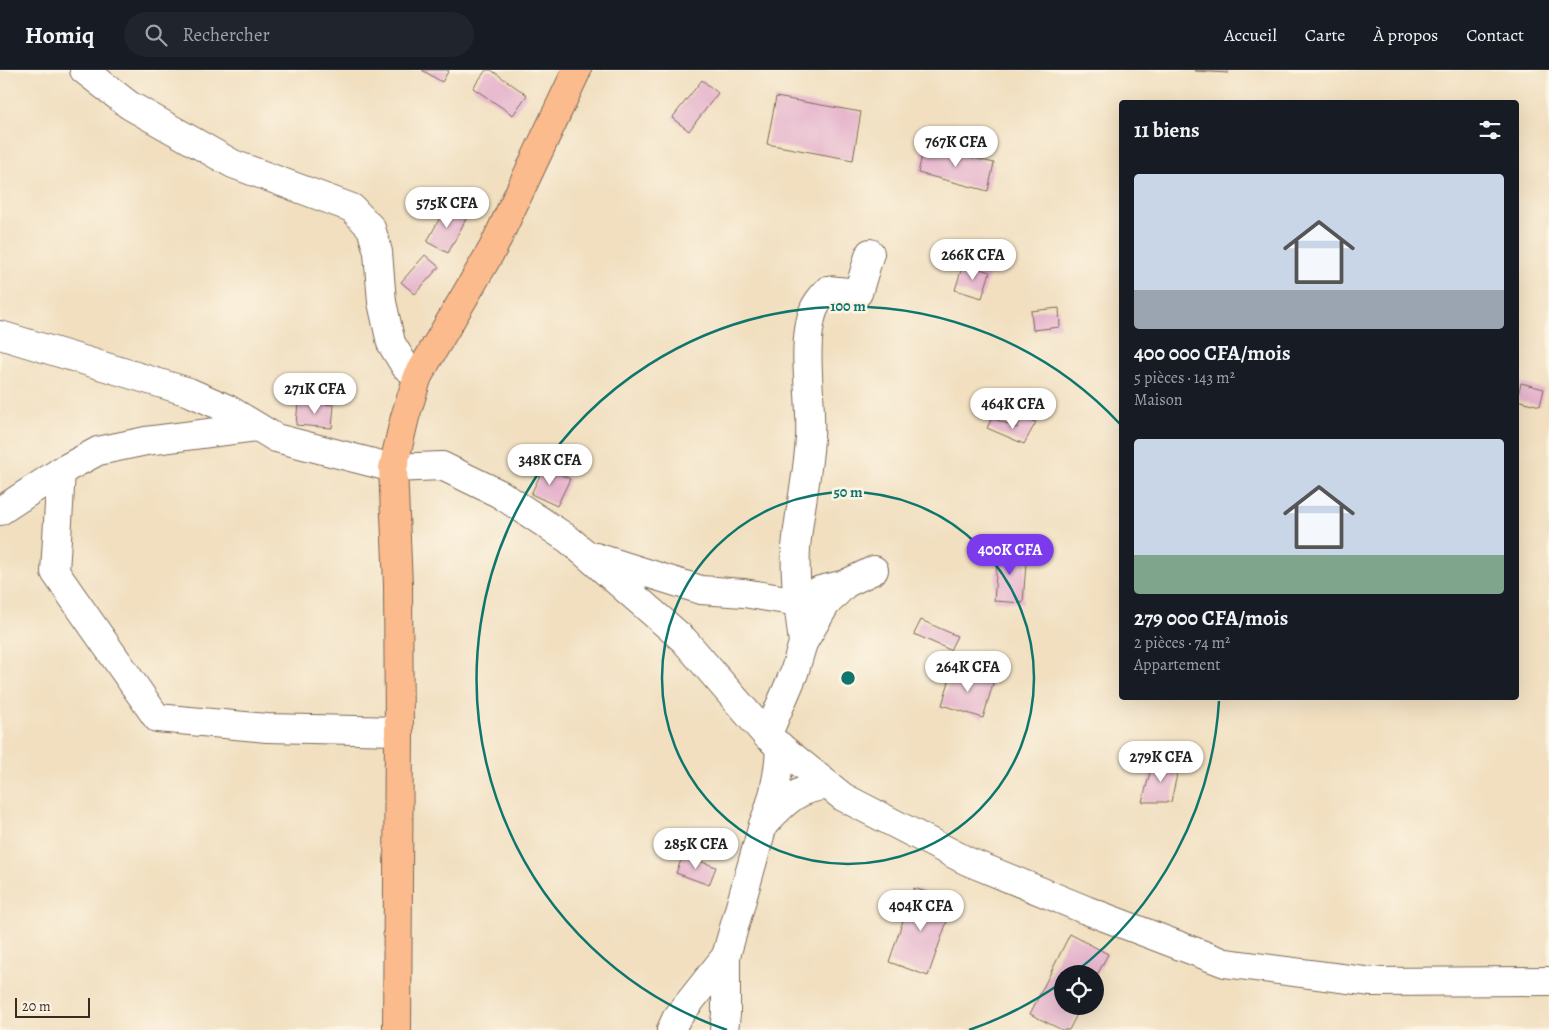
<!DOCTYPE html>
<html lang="fr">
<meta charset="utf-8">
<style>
body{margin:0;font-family:Alegreya,serif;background:#20242c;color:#f1f3f6;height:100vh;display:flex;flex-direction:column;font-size:19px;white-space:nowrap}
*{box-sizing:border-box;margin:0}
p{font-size:16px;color:#9ea1a6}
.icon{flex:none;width:28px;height:28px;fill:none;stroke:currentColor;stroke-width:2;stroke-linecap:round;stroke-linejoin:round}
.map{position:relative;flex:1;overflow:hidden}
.sheet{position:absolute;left:1119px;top:30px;width:400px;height:600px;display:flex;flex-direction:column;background:#171b24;border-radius:5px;box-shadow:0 5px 20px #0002}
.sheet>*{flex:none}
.tools{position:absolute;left:1054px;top:895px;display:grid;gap:10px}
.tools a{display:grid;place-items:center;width:50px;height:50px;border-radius:50%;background:#171b24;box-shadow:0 5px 20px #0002;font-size:25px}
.scale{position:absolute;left:15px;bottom:12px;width:75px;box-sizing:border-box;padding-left:5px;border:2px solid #3b2a1e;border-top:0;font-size:14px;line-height:18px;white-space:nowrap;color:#3b2a1e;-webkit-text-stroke:4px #fcf5e5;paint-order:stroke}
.price{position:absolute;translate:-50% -42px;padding:0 11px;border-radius:18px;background:#fff;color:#222;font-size:16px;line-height:32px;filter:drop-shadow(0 1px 2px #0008)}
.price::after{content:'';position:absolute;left:50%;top:30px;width:15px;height:11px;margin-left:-8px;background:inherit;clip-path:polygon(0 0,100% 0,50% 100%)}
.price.current{background:#7c3aed;color:#fff}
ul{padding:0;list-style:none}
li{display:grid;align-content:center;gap:10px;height:265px;padding:0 15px}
li span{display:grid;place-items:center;height:155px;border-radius:5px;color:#555}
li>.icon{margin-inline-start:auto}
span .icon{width:90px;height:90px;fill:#fffc;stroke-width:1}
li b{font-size:21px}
h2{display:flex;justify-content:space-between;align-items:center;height:60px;padding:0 15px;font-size:21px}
header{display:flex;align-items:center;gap:30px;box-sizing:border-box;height:70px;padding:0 25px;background:#171b24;border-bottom:1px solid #363941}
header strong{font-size:24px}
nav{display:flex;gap:28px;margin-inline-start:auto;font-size:18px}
.search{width:350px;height:45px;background:#20242c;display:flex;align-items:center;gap:12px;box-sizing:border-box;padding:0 18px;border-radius:28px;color:#9ea1a6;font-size:19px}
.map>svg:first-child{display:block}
.building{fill:#e5b3cc}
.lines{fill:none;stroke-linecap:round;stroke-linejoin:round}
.minor-casing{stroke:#7b6957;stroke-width:30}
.major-casing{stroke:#7b6957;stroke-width:30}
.minor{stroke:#fff;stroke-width:28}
.major{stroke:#fbbb8d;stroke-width:28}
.ring{fill:none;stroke:#0f766e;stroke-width:2.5}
.centre{fill:#0f766e;stroke:#fcf5e5;stroke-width:2.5}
.ring-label{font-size:15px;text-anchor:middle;font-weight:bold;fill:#0f766e;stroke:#fcf5e5;stroke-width:5;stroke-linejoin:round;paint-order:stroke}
</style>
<header>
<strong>Homiq</strong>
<div class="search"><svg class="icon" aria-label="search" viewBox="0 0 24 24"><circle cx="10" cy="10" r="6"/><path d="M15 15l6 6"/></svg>Rechercher</div>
<nav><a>Accueil</a><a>Carte</a><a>À propos</a><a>Contact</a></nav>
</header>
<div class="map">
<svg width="1549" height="960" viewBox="0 0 1549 960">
<rect width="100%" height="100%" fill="#fcf5e5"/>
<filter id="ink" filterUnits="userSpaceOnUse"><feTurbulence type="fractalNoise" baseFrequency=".02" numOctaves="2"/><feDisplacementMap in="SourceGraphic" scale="10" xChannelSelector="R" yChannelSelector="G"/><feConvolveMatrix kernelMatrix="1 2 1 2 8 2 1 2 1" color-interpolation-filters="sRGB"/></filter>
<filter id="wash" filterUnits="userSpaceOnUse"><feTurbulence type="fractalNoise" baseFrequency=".0096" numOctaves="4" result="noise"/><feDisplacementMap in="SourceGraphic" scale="20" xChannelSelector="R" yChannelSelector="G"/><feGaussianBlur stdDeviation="1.12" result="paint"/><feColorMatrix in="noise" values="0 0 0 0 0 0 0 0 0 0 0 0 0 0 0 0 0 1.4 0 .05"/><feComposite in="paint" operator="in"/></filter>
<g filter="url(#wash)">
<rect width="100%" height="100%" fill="#f1dfc0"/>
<g id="blocks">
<!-- building -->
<g class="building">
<path d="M422 0H449L442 12Z"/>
<path d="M486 0H491L527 25 513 45 473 18Z"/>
<path d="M1195 0H1228V3L1195 1Z"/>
<path d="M702 10 718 23 689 61 672 48Z"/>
<path d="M776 27 861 42 853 90 767 74Z"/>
<path d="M924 76 994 93 988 121 918 103Z"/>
<path d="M446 136 467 147 448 183 427 172Z"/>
<path d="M425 185 439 197 415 224 401 212Z"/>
<path d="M963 194 990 202 982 228 955 220Z"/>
<path d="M1059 238 1060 257 1033 260 1031 241Z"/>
<path d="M1521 313 1544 319 1540 336 1517 330Z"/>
<path d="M298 332 334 335 332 358 296 355Z"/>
<path d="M992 348 1017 358 1021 349 1036 352 1024 374 987 358Z"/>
<path d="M544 397 570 409 557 436 531 424Z"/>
<path d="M998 478 1027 480 1023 533 994 531Z"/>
<path d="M921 550 957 566 950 580 914 564Z"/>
<path d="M953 598 994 610 983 648 942 635Z"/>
<path d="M1153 692 1179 695 1171 732H1142Z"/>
<path d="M683 785 716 797 709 815 676 803Z"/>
<path d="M914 818 954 831 928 906 889 892Z"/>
<path d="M1070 864 1108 884 1095 909V904H1062V936H1081L1069 960H1062L1030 944Z"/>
</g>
</g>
</g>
<g filter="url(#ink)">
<use href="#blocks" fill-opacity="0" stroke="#7b6957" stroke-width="1"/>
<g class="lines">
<!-- minor casing -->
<g class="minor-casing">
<g id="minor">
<path d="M84 0 129 35 233 94 352 138 371 158 378 182 382 232 391 273 405 296 418 306"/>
<path d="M0 265 189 322 228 339 276 368 393 398 442 396 500 424 568 469 587 485 684 570 767 666 843 727 967 791 1086 840 1225 893 1372 912 1549 911"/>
<path d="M61 401 55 502 157 648 267 658 399 661"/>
<path d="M0 441 61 401 98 381 146 371 256 357"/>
<path d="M596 487 701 520 744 523 798 532C796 514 795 496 796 478 799 441 808 405 810 368 812 332 804 294 809 260 812 240 814 235 828 220L858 223 870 183"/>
<path d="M803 573 826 534 845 514"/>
<path d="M767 666 794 603 803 573 798 532 820 520 845 514 874 500"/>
<path d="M780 676C779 704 774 729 763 755 785 732 795 719 828 715"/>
<path d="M726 886 763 755"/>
<path d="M671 960 676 949 726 886V944L724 960"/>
</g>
</g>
<!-- major casing -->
<g class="major-casing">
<path id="major" d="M397 960 399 661 398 515 393 398 405 347 418 306 493 178 577 0"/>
</g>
<!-- minor -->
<use href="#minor" class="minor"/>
<!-- major -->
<use href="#major" class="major"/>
</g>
</g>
<!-- distance rings -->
<g class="ring">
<circle cx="848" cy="608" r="186"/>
<path d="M1219 631A372 372 0 0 1 1074 903M1061 913A372 372 0 0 1 969 960M727 960A372 372 0 1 1 1120 354"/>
</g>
<circle cx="848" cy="608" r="8" class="centre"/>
<g class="ring-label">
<text x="848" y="241">100 m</text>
<text x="848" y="427">50 m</text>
</g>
</svg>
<div class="tools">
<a><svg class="icon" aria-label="locate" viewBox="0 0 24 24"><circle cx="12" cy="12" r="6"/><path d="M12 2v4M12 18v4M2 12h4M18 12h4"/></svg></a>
</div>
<div class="scale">20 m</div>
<b class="price" style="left:956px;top:98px">767K CFA</b>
<b class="price" style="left:447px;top:159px">575K CFA</b>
<b class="price" style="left:973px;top:211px">266K CFA</b>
<b class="price" style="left:315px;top:345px">271K CFA</b>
<b class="price" style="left:1013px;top:360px">464K CFA</b>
<b class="price" style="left:550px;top:416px">348K CFA</b>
<b class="price current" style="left:1010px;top:506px">400K CFA</b>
<b class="price" style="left:968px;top:623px">264K CFA</b>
<b class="price" style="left:1161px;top:713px">279K CFA</b>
<b class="price" style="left:696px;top:800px">285K CFA</b>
<b class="price" style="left:921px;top:862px">404K CFA</b>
<section class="sheet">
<h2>11 biens<svg class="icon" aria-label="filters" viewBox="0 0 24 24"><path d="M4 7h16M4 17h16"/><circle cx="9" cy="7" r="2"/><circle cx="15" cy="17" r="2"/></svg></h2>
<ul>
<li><span style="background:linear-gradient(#c9d6e8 75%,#9aa5b1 0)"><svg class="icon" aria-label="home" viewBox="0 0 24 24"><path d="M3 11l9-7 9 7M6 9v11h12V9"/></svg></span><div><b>400 000 CFA/mois</b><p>5 pièces · 143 m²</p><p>Maison</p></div></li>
<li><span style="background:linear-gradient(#c9d6e8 75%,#7fa58c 0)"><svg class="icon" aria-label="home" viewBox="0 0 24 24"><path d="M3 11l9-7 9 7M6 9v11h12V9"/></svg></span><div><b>279 000 CFA/mois</b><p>2 pièces · 74 m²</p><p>Appartement</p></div></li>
</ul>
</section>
</div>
